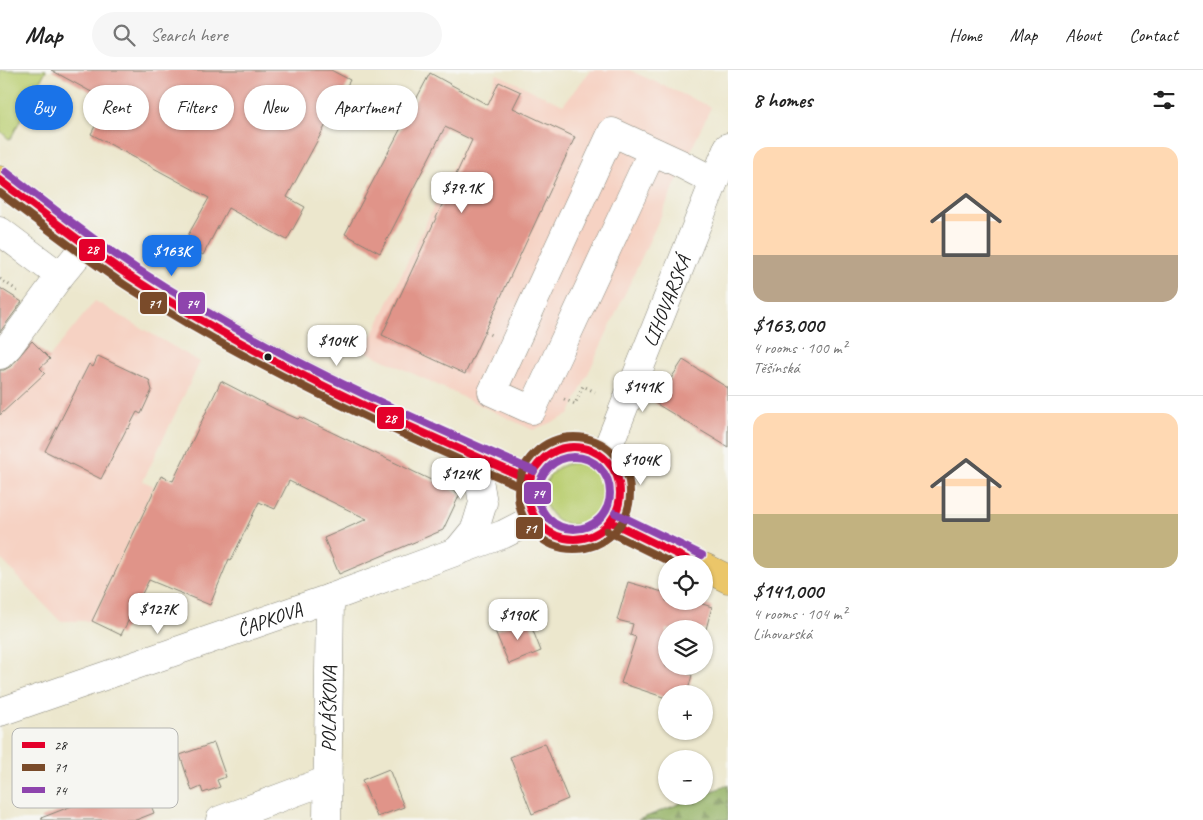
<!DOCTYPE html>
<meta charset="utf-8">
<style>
body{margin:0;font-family:Caveat,sans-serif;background:#f6f6f6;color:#222;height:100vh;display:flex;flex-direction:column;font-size:19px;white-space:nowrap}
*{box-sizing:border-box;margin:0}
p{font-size:16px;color:#767676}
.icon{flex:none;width:28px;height:28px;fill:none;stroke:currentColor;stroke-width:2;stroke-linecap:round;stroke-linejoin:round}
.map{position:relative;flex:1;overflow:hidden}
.sheet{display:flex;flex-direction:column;background:#fff;width:475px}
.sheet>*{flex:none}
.top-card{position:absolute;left:15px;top:15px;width:475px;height:45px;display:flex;gap:10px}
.tools{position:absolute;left:658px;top:485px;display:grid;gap:10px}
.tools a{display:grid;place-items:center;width:55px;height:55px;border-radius:50%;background:#fff;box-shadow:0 1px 4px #0004;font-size:25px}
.price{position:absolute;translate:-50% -42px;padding:0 11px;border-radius:10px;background:#fff;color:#222;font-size:16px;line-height:32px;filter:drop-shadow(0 1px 2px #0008)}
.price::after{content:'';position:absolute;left:50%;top:30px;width:15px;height:11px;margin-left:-8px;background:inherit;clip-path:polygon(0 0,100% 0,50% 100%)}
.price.on{background:#1a73e8;color:#fff}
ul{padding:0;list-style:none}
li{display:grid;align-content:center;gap:10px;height:265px;padding:0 25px}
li+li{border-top:1px solid #e0e0e0}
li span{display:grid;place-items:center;height:155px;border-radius:15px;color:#555}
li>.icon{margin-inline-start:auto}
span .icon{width:90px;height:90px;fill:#fffc;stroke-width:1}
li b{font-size:21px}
h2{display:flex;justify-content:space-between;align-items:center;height:60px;padding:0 25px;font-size:21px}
.pill{padding:0 18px;border-radius:22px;background:#fff;box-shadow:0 1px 4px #0004;font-size:18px;line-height:45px}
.pill.on{background:#1a73e8;color:#fff}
header{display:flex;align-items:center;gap:30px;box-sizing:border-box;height:70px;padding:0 25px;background:#fff;border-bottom:1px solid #e0e0e0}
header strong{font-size:24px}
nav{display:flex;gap:28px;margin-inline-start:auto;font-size:18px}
.search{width:350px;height:45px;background:#f6f6f6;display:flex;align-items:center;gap:12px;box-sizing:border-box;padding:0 18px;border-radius:28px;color:#767676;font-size:19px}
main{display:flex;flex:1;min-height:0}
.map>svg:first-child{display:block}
.built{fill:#f6d2c3}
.green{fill:#bbcf73;stroke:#6c7648}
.forest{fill:url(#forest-firs);stroke:#586740}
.building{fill:#e09489}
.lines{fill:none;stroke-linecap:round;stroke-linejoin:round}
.minor-casing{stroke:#848274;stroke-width:29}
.major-casing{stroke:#848274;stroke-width:29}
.path{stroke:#848274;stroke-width:3;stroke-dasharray:1 4;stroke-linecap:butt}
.minor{stroke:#fff;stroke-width:28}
.major{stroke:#ebc669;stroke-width:28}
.bus-1-casing{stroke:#f6f6f2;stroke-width:11}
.bus-2-casing{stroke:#f6f6f2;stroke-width:11}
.bus-3-casing{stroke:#f6f6f2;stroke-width:11}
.bus-1{stroke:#e4002b;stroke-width:8}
.bus-2{stroke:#7a4b2a;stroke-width:8}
.bus-3{stroke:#8e44ad;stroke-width:8}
.bus-dot{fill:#1c1c1c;stroke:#f6f6f2;stroke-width:2}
.labels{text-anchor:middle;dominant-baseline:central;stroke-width:4;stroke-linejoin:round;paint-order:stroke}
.street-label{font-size:20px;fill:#1c1c1c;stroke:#f6f6f2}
.key{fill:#f6f6f2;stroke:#b5b5b2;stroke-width:1}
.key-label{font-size:14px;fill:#1c1c1c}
.line-badge{stroke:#f6f6f2;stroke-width:2}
.badge-label{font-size:14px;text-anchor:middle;font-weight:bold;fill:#fff}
</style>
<header>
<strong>Map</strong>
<div class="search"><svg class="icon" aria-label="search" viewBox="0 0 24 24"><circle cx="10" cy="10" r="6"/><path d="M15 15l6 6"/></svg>Search here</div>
<nav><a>Home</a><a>Map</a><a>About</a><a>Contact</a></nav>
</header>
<main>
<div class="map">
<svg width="728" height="750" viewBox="0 0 728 750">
<defs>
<pattern id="forest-firs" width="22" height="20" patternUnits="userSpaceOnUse" patternTransform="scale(1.25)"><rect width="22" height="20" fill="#94b265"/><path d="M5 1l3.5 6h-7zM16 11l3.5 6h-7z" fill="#789052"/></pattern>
</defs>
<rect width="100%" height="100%" fill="#f6f6f2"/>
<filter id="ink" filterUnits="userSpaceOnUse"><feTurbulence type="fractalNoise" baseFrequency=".02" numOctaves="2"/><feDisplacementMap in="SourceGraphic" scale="10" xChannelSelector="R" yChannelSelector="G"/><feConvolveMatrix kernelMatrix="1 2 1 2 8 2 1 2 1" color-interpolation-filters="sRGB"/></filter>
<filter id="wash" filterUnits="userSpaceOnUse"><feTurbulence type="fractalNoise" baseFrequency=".0096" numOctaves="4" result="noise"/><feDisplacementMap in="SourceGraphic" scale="20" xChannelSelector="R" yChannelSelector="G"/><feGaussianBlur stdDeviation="1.12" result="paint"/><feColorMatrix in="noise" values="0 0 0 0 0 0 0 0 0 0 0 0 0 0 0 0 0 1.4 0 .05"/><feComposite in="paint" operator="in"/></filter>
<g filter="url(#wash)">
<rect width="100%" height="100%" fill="#ece7cd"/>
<!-- built -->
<g class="built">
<path d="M591 0H629L711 37 569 345 533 360 365 281 497 4 563 35Z"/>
<path d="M95 231 200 292 143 411 154 416 91 551H60L0 488V345L45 303 40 298 50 290 49 288Z"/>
</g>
<!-- green -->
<g class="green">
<path d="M0 0H46L10 70 0 61Z"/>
<circle cx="575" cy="424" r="31"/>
</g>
<!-- forest -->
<path class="forest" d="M728 715V750H638L699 726H704V724Z"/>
<g id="blocks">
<!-- building -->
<g class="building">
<path d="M51 0H331L350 10 287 127 305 137 287 170 228 138 203 185 183 174 209 128 91 64 108 31Z"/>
<path d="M430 3 488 35 499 12 521 22 513 38 575 67 465 304 382 265 472 70 445 57 380 183 345 164Z"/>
<path d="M0 218 22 232 0 262Z"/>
<path d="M32 271 50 289 40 298 45 303 0 345V300H4L11 296Z"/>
<path d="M98 286 149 310 152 320 141 344 137 342 128 359 127 358 101 409 45 381 89 294 93 297Z"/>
<path d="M683 290 728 318V377L655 333Z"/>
<path d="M221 311 275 339 298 349 300 347 460 424 443 460 339 504 324 468 367 449 289 411 275 439 259 432 231 490 229 489 210 535 149 510 121 565 92 551 161 406 173 411Z"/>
<path d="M628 512 666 523V531H693L712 537 706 559H666V597L692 605 687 624H666V628L621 613 636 567 630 565 633 554 617 550Z"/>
<path d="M528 548 541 581 509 594 495 561Z"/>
<path d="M214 673 226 707 217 710 220 717 203 723 201 717 192 721 180 685Z"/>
<path d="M545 673 568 729 532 744 510 687Z"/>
<path d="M389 699 404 737 377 747 362 710Z"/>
<path d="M141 709 154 743 136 750H42L41 748Z"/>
</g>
</g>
</g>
<g filter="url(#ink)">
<use href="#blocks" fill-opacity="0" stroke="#848274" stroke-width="1"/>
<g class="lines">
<!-- minor casing -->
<g class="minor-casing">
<g id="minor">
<path d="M652 82 532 340 492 322 612 62 681 94 714 111"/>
<path d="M0 161 60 206"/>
<path d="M0 285 9 276 60 206 86 175"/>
<path id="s1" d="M604 387 728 77"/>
<path d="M457 481 475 459 483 433 478 404 459 379"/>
<path id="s2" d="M0 642 330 528 504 464 535 448"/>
<path d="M220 750 328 710"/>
<path id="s3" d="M327 750 330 528"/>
</g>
</g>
<!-- major casing -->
<g class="major-casing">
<g id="major">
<path d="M0 110C49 147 98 187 150 219 271 293 400 354 530 410"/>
<circle cx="574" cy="423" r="46"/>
<path d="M611 452 698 494"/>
<path d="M704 497 728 509"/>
</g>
</g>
<!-- path -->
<g class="path">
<path d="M0 209 18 221"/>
<path d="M485 262 491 265"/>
<path d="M564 329 575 334 583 316 595 322"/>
</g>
<!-- minor -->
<use href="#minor" class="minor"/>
<!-- major -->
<use href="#major" class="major"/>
<!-- bus-1 casing -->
<g class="bus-1-casing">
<g id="bus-1">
<path d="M0 110C43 143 86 177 131 207 256 289 394 351 530 410"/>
<circle cx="574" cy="423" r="46"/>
<path d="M611 452 697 494"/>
</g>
</g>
<!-- bus-2 casing -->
<g class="bus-2-casing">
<g id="bus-2">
<path d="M0 123C41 154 82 186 125 215 250 297 389 359 526 419"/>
<circle cx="574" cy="423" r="56"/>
<path d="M607 461 674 494"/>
</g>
</g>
<!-- bus-3 casing -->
<g class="bus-3-casing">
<g id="bus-3">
<path d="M6 102C49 135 91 169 137 199 261 280 398 342 534 401"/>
<circle cx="574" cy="423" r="36"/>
<path d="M615 443 702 485"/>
</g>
</g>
<!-- bus-1 -->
<use href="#bus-1" class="bus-1"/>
<!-- bus-2 -->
<use href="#bus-2" class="bus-2"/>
<!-- bus-3 -->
<use href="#bus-3" class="bus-3"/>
</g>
</g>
<!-- markers -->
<circle class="bus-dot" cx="268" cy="287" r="4.5"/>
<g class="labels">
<!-- street labels -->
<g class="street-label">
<text stroke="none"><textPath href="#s1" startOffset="168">LIHOVARSKÁ</textPath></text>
<text stroke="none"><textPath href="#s2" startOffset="285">ČAPKOVA</textPath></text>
<text stroke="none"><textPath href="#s3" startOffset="111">POLÁŠKOVA</textPath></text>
</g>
</g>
<!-- legend -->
<rect x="12" y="658" width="166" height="80" rx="8" class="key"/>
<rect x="22" y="672" width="23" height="6" fill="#e4002b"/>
<rect x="22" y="694" width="23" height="7" fill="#7a4b2a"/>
<rect x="22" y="717" width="23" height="6" fill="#8e44ad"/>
<g class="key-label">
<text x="54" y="680">28</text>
<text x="54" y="702">71</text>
<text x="54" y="725">74</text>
</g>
<g class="line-badge">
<rect x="78" y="168" width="28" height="24" rx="5" fill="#e4002b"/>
<rect x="177" y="221" width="29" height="24" rx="5" fill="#8e44ad"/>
<rect x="139" y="221" width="29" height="24" rx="5" fill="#7a4b2a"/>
<rect x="376" y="336" width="29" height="24" rx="5" fill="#e4002b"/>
<rect x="523" y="411" width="29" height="24" rx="5" fill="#8e44ad"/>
<rect x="515" y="446" width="29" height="24" rx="5" fill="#7a4b2a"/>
</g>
<g class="badge-label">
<text x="92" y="184">28</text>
<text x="192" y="238">74</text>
<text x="154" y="238">71</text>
<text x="390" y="353">28</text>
<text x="538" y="428">74</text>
<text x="530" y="463">71</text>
</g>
</svg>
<div class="tools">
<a><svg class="icon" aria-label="locate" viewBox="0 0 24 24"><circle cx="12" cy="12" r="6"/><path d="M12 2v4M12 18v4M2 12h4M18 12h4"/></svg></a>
<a><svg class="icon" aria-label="layers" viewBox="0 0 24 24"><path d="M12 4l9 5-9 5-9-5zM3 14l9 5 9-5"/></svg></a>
<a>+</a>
<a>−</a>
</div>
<b class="price" style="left:462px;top:144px">$79.1K</b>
<b class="price on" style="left:172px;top:207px">$163K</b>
<b class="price" style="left:337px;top:297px">$104K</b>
<b class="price" style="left:643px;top:343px">$141K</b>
<b class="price" style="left:641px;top:416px">$104K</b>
<b class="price" style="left:461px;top:430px">$124K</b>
<b class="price" style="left:158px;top:565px">$127K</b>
<b class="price" style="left:518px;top:571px">$190K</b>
<div class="top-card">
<a class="pill on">Buy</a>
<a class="pill">Rent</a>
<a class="pill">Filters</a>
<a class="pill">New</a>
<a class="pill">Apartment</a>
</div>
</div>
<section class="sheet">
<h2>8 homes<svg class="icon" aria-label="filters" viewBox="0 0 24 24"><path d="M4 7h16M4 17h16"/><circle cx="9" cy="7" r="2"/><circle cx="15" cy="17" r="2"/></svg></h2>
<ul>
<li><span style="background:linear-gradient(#ffd9b3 70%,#b9a48a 0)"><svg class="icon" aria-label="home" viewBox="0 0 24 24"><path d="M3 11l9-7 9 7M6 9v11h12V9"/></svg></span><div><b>$163,000</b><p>4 rooms · 100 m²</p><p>Těšínská</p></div></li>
<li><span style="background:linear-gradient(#ffd9b3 65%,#c2b280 0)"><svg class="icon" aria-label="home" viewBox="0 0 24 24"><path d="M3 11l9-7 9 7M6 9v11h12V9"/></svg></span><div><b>$141,000</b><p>4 rooms · 104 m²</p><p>Lihovarská</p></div></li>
</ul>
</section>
</main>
